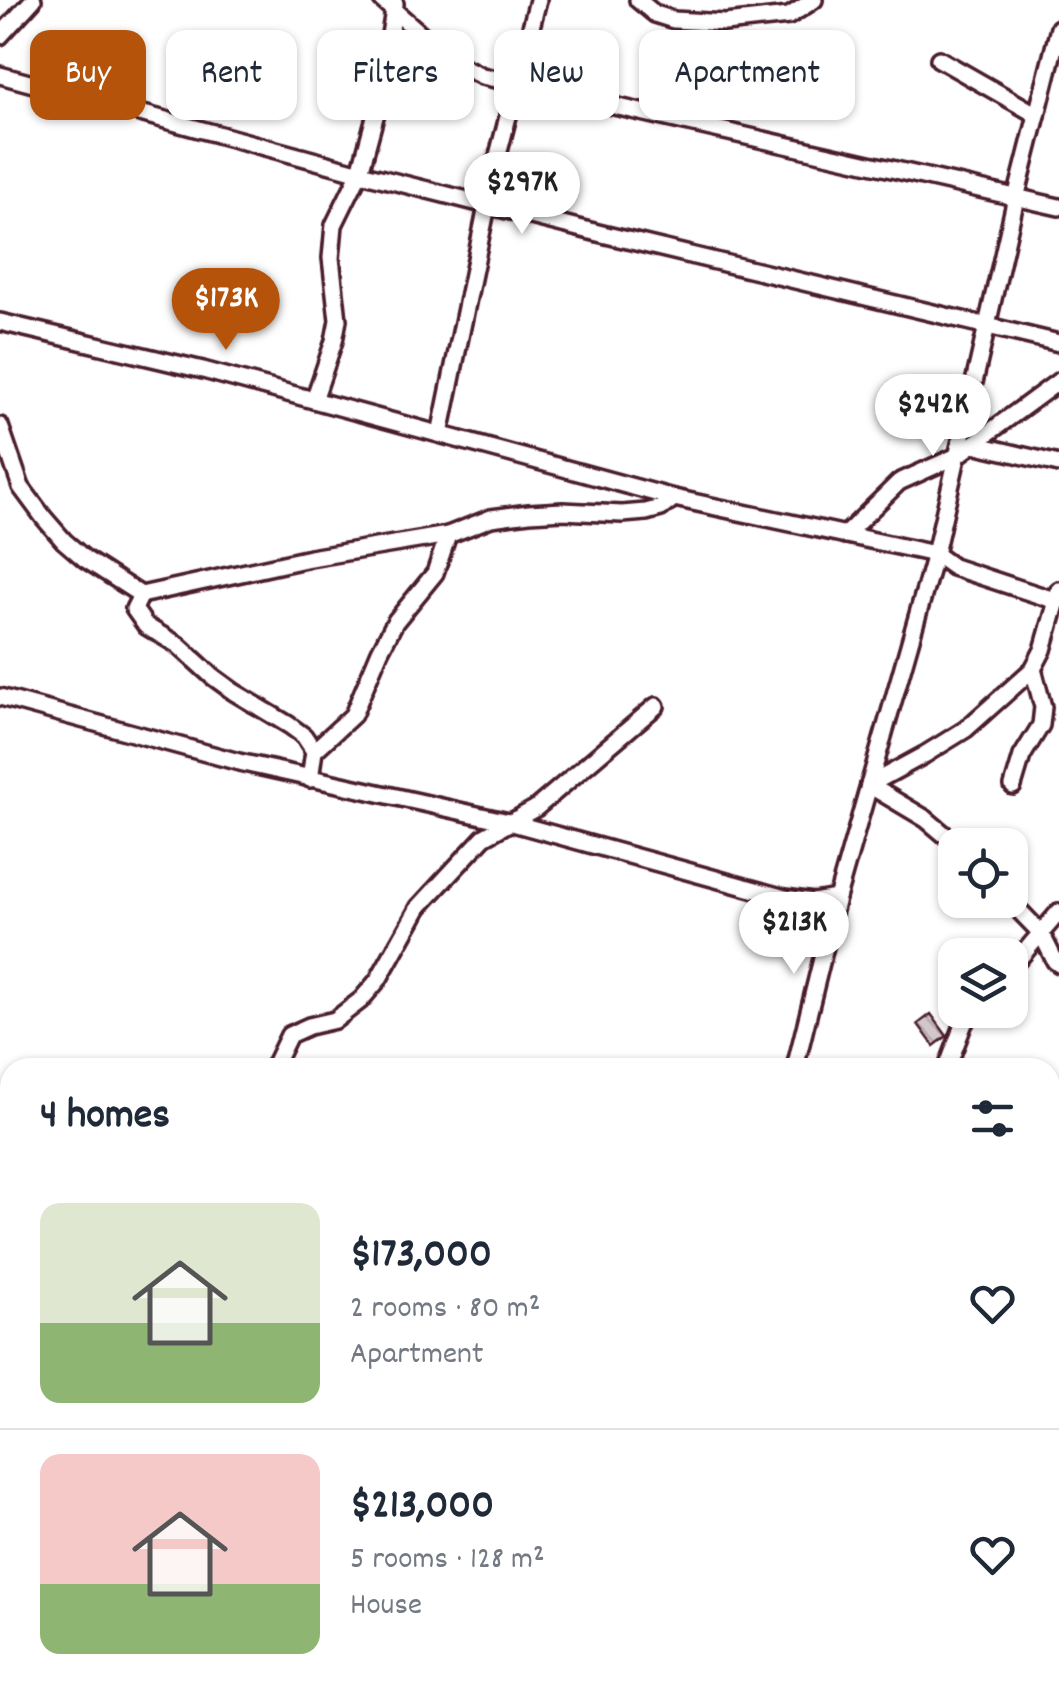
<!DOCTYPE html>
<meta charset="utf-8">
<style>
body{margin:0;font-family:Dekko,sans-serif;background:#f6f6f7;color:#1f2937;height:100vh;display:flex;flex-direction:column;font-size:38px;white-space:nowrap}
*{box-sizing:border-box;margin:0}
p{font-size:32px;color:#747a83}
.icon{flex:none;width:55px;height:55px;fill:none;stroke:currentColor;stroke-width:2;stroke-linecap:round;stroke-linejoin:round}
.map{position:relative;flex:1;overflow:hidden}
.panel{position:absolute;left:0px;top:1058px;width:1060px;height:642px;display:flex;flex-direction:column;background:#fff;border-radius:30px 30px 0 0;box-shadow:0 2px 8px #0004}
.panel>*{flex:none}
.hud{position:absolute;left:30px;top:30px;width:1000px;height:90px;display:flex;gap:20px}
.tools{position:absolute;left:938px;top:828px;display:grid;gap:20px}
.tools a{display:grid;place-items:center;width:90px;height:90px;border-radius:20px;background:#fff;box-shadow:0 2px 8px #0004;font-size:50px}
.price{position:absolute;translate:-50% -85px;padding:0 22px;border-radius:35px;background:#fff;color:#222;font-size:32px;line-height:65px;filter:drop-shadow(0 2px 5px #0008)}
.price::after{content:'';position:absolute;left:50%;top:60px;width:30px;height:22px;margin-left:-15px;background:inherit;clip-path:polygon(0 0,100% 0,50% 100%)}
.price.active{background:#b45309;color:#fff}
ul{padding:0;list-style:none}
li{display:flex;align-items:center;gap:30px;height:250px;padding:0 40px}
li+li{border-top:2px solid #e0e1e3}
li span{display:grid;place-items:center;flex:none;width:280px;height:200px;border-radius:20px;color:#555}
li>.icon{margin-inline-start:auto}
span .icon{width:120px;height:120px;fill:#fffc;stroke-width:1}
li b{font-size:42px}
h2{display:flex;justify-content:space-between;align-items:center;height:120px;padding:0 40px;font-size:42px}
.tag{padding:0 35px;border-radius:20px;background:#fff;box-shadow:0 2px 8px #0004;font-size:35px;line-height:90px}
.tag.active{background:#b45309;color:#fff}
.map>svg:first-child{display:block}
.building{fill:url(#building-back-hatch);stroke:#4a1f2b;stroke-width:2.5}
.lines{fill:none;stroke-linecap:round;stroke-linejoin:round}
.minor-casing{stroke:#4a1f2b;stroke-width:22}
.path{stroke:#4a1f2b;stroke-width:2.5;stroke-dasharray:2.5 8;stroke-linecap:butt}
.minor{stroke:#fff;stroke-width:15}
</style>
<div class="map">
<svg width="1059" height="1698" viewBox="0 0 1059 1698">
<defs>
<pattern id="building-back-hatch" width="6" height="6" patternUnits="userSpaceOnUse" patternTransform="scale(2.5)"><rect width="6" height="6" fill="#d2c7cb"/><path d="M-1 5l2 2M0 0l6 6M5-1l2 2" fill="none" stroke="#b6aaae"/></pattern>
</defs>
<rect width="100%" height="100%" fill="#fff"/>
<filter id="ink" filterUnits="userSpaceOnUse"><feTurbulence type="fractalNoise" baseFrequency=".01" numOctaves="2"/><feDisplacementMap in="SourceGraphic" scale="20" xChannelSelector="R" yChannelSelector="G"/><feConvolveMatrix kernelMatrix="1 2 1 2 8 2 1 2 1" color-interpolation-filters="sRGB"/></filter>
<g filter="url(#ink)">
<!-- building -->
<path class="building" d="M931 1014 947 1036 934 1046 918 1024Z"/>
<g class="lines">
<!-- minor casing -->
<g class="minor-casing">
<g id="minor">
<path d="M382 0 453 62 482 76 1059 207"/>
<path d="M638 0 655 14 674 20 725 23 789 16 814 0"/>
<path d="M0 36 33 0"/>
<path d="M939 59 1037 115"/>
<path d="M0 75 368 175 598 233 1059 343"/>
<path d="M0 322 203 370 674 498 935 554 953 567 1057 601 1059 590"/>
<path d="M314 400 334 341 338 320 331 258 334 225 360 172 379 102 395 4"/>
<path d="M0 426 21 487 44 518 64 541 85 559 141 595"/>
<path d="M440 434 495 167 538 0"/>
<path d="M973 444 1059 464"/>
<path d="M845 535 899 482 957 456 1059 381"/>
<path d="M0 697 239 762 509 822 785 898 813 902 837 898"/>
<path d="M314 751 353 715 380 651 395 622 435 573 448 535"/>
<path d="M310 779 314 751 304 736 289 725 234 692 212 676 178 645 146 626 134 609 141 595 310 558 448 535 491 518 529 513 563 511 622 514 646 512 661 508 674 498"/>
<path d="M869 785 924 755 966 729 1033 669 1043 650 1057 601H1059"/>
<path d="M869 785 926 819 957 845"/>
<path d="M1013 786 1022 756 1041 725 1043 707 1033 669"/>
<path d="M1009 900 1041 933 1055 961 1059 964"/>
<path d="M1010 969 1059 912"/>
<path d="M273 1068 289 1035 309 1026 335 1020 361 1000 378 980 419 907 484 837 536 808 656 706"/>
<path d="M795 1068 837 898 935 554 1016 198 1059 28"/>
<path d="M947 1068 964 1023 975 1010"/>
<path d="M1050 1235 1059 1239"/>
<path d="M0 1238 10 1234"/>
<path d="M1050 1315 1059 1299"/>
<path d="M776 1698 780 1690"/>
<path d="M1052 1698 1059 1670"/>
</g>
</g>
<!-- path -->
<path class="path" d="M0 1296 10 1285"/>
<!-- minor -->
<use href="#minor" class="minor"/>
</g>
</g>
</svg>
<div class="tools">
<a><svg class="icon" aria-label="locate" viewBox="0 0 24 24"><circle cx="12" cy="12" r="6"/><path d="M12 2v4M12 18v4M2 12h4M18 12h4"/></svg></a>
<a><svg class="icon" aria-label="layers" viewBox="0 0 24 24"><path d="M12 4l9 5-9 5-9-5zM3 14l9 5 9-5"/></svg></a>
</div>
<b class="price" style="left:522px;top:237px">$297K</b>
<b class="price active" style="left:226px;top:353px">$173K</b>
<b class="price" style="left:933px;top:459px">$242K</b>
<b class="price" style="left:794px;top:977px">$213K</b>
<div class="hud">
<a class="tag active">Buy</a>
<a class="tag">Rent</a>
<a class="tag">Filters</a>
<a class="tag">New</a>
<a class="tag">Apartment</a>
</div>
<section class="panel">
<h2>4 homes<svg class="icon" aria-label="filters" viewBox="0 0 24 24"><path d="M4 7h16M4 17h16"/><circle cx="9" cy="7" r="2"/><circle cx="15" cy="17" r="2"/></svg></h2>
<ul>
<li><span style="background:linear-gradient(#dfe7d0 60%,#8fb573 0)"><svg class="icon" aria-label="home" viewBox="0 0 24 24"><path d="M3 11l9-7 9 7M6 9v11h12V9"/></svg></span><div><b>$173,000</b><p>2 rooms · 80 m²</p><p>Apartment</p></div><svg class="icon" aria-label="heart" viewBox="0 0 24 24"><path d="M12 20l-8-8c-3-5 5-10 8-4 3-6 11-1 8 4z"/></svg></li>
<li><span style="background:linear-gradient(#f6c9c9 65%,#8fb573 0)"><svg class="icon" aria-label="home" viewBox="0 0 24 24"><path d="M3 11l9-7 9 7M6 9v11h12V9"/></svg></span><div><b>$213,000</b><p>5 rooms · 128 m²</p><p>House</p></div><svg class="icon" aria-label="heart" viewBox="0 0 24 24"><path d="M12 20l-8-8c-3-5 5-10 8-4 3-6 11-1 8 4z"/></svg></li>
</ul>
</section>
</div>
